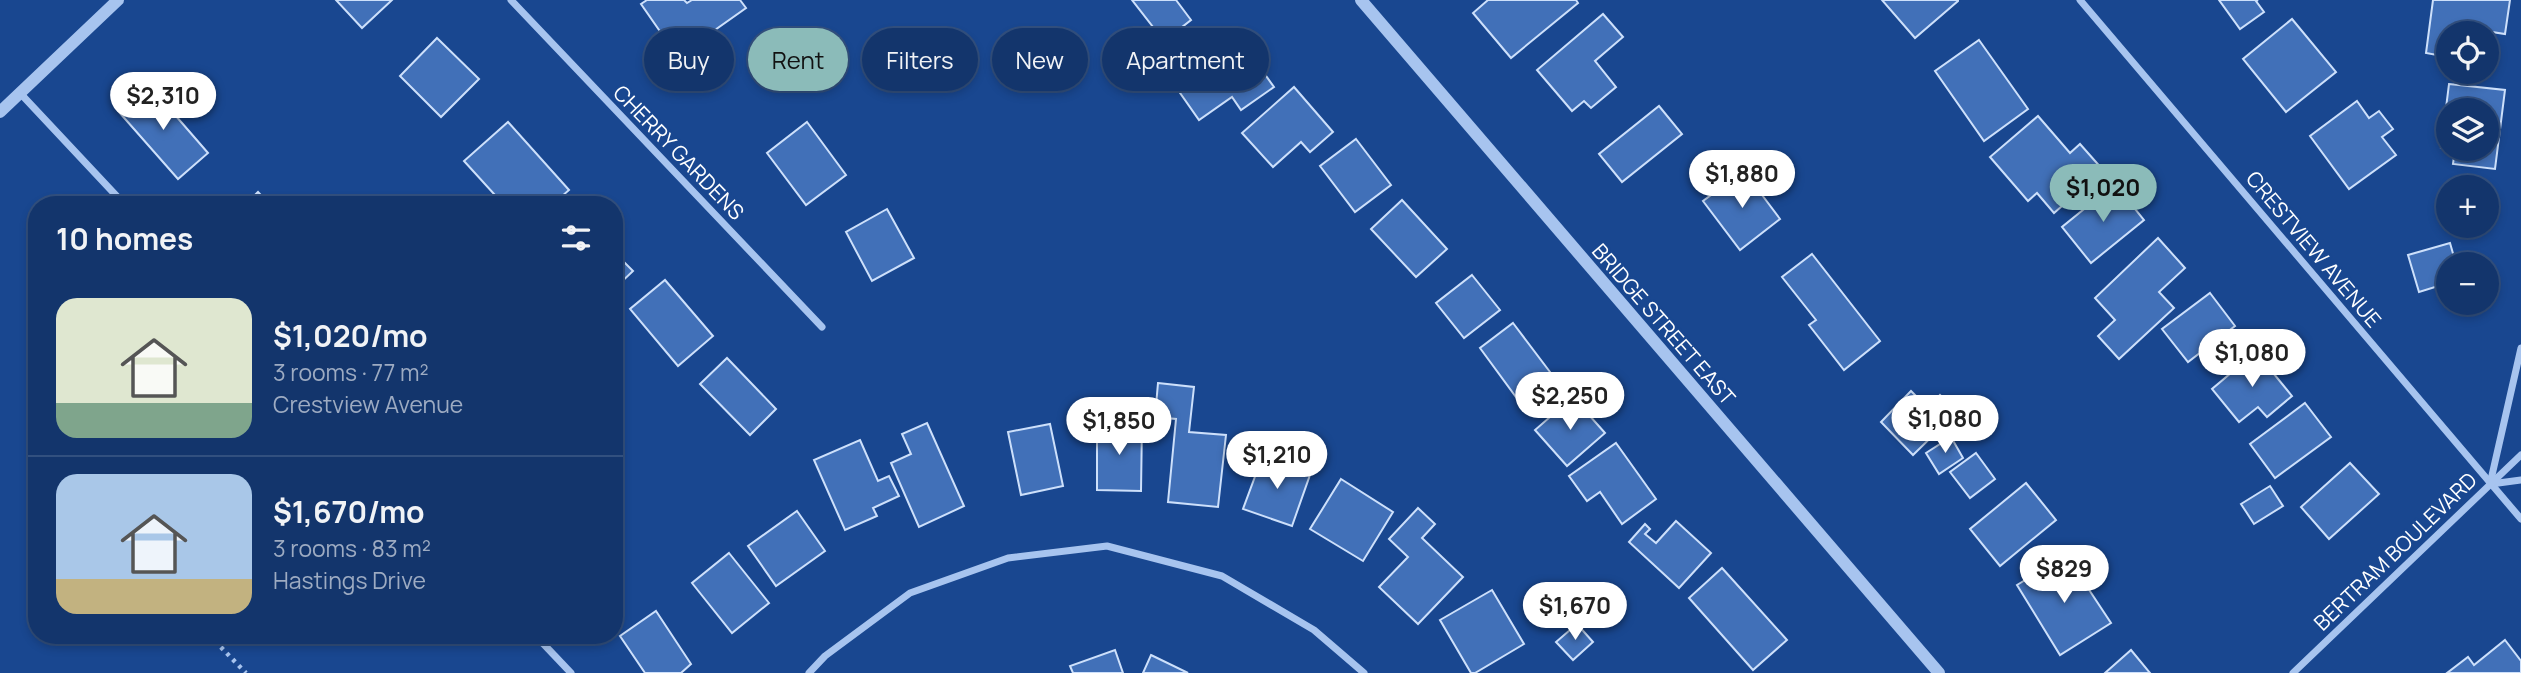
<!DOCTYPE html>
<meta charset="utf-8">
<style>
body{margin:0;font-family:Manrope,sans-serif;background:#204074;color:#f1f3f6;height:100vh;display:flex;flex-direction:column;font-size:26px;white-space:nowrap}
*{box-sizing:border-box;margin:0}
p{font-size:23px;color:#9dabc2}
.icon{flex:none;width:38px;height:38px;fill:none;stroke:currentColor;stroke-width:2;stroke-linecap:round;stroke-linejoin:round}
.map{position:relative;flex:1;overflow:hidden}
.side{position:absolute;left:28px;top:196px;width:595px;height:448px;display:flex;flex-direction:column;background:#13356c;border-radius:28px;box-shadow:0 4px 10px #0003,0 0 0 2px #32507f}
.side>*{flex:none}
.guide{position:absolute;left:644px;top:28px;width:665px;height:63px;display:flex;gap:14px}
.tools{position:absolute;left:2436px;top:21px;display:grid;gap:14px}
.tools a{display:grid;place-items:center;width:63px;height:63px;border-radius:50%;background:#13356c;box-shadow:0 4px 10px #0003,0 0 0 2px #32507f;font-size:35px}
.price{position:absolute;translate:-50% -60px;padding:0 16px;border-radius:24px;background:#fff;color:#222;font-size:23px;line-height:46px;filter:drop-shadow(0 2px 4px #0008)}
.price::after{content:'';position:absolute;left:50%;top:42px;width:21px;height:16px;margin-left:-10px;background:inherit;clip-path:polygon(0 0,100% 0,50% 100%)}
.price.active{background:#8bbbb9;color:#111}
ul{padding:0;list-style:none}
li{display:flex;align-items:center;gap:21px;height:175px;padding:0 28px}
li+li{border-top:2px solid #32507f}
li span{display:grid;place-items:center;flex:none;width:196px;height:140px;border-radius:21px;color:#555}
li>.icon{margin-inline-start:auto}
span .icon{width:84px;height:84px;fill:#fffc;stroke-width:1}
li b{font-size:30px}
h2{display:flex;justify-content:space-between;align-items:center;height:84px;padding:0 28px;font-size:30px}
.pill{padding:0 24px;border-radius:32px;background:#13356c;box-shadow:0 4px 10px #0003,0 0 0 2px #32507f;font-size:24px;line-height:63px}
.pill.active{background:#8bbbb9;color:#111}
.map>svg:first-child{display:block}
.building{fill:#4170b8;stroke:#cde0fb;stroke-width:2;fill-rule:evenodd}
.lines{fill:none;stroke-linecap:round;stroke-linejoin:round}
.path{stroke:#a7c4ef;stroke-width:4.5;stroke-dasharray:3.5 5;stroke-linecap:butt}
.minor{stroke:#a7c4ef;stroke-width:7}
.tertiary{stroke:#a7c4ef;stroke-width:12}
.labels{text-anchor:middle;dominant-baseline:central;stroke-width:5;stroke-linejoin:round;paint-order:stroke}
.street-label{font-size:21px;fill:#fff;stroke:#194790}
</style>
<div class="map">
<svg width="2521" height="673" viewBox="0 0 2521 673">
<rect width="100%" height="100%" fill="#194790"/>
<!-- building -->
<g class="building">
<path d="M336 0H392L362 28Z"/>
<path d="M647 0H684L687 3 692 0H740L746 8 715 30 725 44 678 76 666 59 675 53 641 4Z"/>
<path d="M1132 0H1176L1191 20 1164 41Z"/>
<path d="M1488 0H1576L1578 3 1511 58 1473 13Z"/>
<path d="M1882 0H1958V1L1915 38Z"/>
<path d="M2219 0H2258L2256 1 2264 12 2240 29Z"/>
<path d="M2433 0H2510L2505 34 2479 30V33H2448V57L2426 53Z"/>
<path d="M1603 14 1623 37 1595 61 1616 87 1591 108 1584 101 1572 111 1537 70Z"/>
<path d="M2292 19 2336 72 2286 112 2243 59Z"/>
<path d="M1236 34 1274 87 1241 110 1232 97 1199 120 1171 80Z"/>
<path d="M437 38 479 79 441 117 400 76Z"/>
<path d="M1979 40 2028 109 1984 141 1935 71Z"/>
<path d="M2449 84 2505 90 2495 169 2453 164 2455 150 2441 148ZM2448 110H2487V149H2448Z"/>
<path d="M149 85 208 153 178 179 119 112Z"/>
<path d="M1294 87 1333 132 1310 152 1301 142 1273 167 1242 133Z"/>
<path d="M2357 101 2369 118 2379 111 2393 129 2382 137 2396 155 2349 189 2310 136Z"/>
<path d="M1659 106 1682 134 1622 182 1599 154Z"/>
<path d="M2038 116 2070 153 2080 144 2103 170 2054 213 2037 193 2028 201 1990 157Z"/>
<path d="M508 122 569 190 552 205H504L464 161Z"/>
<path d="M807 122 846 175 806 205 767 153Z"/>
<path d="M1356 139 1391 185 1355 212 1320 166Z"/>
<path d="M1744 171 1780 219 1740 250 1703 201Z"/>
<path d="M2115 184 2144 220 2091 263 2062 227Z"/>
<path d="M258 192 270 205H245Z"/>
<path d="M1402 200 1447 249 1416 277 1371 229Z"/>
<path d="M887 209 914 258 872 281 846 232Z"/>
<path d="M2158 238 2185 268 2159 292 2174 308 2119 359 2098 336 2115 320 2095 298Z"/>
<path d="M2450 243 2456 264H2448V283L2419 292 2408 255Z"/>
<path d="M614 252 633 271 614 289Z"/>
<path d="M1812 254 1880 341 1844 370 1809 325 1816 320 1782 277Z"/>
<path d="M1472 275 1500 310 1464 338 1436 303Z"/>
<path d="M665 280 713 336 678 366 630 309Z"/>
<path d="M2210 293 2235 326 2188 362 2162 329Z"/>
<path d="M1513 323 1550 372 1516 397 1480 348Z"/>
<path d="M2256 352 2292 396 2267 417 2258 407 2239 422 2212 389Z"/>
<path d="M727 358 776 409 750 435 700 384Z"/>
<path d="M1158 383 1194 387 1189 432 1226 435 1218 507 1168 502 1176 419 1155 417Z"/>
<path d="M1911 391 1928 408 1940 395 1957 412 1913 455 1881 422Z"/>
<path d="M1573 397 1605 433 1567 466 1535 430Z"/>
<path d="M2305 403 2331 437 2275 478 2250 444Z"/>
<path d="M927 423 964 506 919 527 891 463 911 454 902 434Z"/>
<path d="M1097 423H1142L1141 491 1097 490Z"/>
<path d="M1050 424 1063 486 1021 495 1008 432Z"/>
<path d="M1951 437 1963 458 1939 474 1926 453Z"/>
<path d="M860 440 878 481 889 476 899 496 873 508 877 516 845 530 814 460Z"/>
<path d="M1616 443 1656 499 1622 524 1600 492 1587 501 1569 476Z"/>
<path d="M1976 453 1995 479 1970 498 1950 472Z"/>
<path d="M1263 455 1311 472 1292 526 1243 509Z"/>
<path d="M2350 463 2379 494 2329 539 2301 507Z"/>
<path d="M1341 479 1393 512 1363 561 1310 529Z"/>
<path d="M2026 483 2056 520 2000 566 1970 529Z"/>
<path d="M2270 486 2283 506 2254 524 2241 504Z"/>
<path d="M1418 508 1435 524 1422 538 1463 577 1418 624 1379 587 1408 557 1389 539Z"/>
<path d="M797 511 825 551 776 586 748 546Z"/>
<path d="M1676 521 1711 553 1679 588 1629 542 1645 524 1650 529 1645 534 1656 543Z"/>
<path d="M729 553 769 603 732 633 692 583Z"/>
<path d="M2066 555 2111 623 2060 655 2017 585Z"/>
<path d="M1722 568 1787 640 1753 670 1689 598Z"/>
<path d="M1492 590 1524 644 1475 673H1471L1440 620Z"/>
<path d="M656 611 691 664 681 673H645L620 636Z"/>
<path d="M1577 624 1593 642 1573 660 1556 642Z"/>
<path d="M2505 640 2521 661V673H2447L2468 657 2474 665Z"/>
<path d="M1115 650 1123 673H1073L1070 666Z"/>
<path d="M2131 650 2150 673H2105Z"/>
<path d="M1151 655 1188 673H1143Z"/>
</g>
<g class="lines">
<!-- path -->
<path class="path" d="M209 635 246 673"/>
<!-- minor -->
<g class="minor">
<path d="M511 0 822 327"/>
<path d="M2080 0 2521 519"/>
<path d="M20 93 125 205"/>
<path d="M2490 484 2521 348"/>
<path d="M2491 484 2521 480"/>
<path d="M535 635 571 673"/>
<path d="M809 673 825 656 910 593 1008 558 1107 546 1222 576 1314 630 1364 673"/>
<path d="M2293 673 2521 455"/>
</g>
<!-- tertiary -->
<g class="tertiary">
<path d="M1361 0 1939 673"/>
<path d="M0 112 118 0"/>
</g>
</g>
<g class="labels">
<!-- street labels -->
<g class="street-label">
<text transform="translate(679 152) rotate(46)">CHERRY GARDENS</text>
<text transform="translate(2314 249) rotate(50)">CRESTVIEW AVENUE</text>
<text transform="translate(1664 324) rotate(49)">BRIDGE STREET EAST</text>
<text transform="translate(2395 551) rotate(-44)">BERTRAM BOULEVARD</text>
</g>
</g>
</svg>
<div class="tools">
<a><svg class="icon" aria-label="locate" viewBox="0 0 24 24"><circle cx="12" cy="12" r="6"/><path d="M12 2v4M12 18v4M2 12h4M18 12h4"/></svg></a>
<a><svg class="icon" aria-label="layers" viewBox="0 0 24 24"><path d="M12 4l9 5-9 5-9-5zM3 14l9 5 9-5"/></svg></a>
<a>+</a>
<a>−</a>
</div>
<b class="price" style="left:163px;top:132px">$2,310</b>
<b class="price" style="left:1742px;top:210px">$1,880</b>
<b class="price active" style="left:2103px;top:224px">$1,020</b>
<b class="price" style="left:2252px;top:389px">$1,080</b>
<b class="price" style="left:1570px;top:432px">$2,250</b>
<b class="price" style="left:1945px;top:455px">$1,080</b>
<b class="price" style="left:1119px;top:457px">$1,850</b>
<b class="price" style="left:1277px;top:491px">$1,210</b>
<b class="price" style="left:2064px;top:605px">$829</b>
<b class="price" style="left:1575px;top:642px">$1,670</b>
<div class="guide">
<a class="pill">Buy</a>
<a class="pill active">Rent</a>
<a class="pill">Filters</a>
<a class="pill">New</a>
<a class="pill">Apartment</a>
</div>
<section class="side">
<h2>10 homes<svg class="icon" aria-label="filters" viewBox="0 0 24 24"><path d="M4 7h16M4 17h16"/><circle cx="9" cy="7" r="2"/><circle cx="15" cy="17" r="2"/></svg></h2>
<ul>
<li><span style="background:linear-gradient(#dfe7d0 75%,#7fa58c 0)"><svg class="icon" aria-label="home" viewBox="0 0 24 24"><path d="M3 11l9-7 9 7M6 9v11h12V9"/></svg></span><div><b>$1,020/mo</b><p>3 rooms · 77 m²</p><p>Crestview Avenue</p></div></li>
<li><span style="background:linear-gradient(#a9c7e8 75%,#c2b280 0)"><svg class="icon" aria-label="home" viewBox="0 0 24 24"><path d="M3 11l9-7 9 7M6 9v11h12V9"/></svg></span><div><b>$1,670/mo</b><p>3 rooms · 83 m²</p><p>Hastings Drive</p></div></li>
</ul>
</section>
</div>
